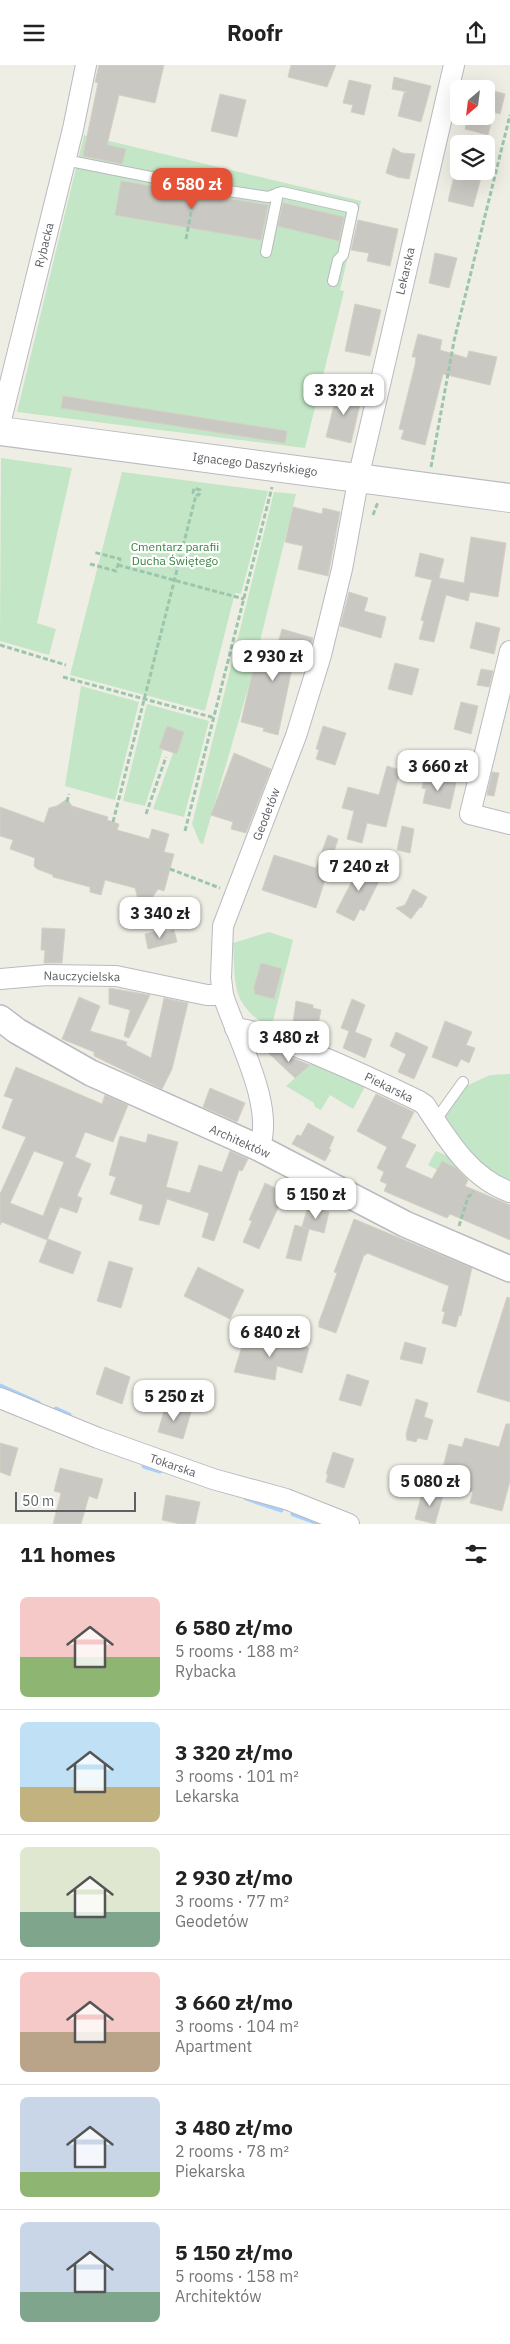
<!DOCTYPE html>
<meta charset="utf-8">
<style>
body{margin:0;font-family:"IBM Plex Sans",sans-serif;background:#f6f6f6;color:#222;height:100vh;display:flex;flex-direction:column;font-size:19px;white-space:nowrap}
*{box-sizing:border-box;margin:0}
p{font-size:16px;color:#767676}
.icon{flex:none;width:28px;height:28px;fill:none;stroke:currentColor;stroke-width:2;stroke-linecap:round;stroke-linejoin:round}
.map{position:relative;height:1459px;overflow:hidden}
.sheet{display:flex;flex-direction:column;background:#fff;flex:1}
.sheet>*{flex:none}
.needle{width:32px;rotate:208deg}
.buttons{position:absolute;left:450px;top:15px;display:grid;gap:10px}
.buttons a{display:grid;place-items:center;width:45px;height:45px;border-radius:8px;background:#fff;box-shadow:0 5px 20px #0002;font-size:25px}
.scale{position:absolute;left:15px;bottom:12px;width:121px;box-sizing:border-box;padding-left:5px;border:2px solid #5d6065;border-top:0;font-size:14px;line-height:18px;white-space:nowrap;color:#5d6065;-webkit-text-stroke:4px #fff;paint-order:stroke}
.price{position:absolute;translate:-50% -42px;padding:0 11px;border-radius:10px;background:#fff;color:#222;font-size:16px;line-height:32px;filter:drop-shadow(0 1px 2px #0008)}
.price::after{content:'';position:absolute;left:50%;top:30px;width:15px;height:11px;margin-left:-8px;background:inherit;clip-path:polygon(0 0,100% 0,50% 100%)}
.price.on{background:#e55235;color:#fff}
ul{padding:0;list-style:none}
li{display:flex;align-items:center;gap:15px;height:125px;padding:0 20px}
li+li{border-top:1px solid #e0e0e0}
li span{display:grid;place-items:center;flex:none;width:140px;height:100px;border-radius:8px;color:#555}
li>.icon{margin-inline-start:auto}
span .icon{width:60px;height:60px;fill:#fffc;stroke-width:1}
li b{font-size:21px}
h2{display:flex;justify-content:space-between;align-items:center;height:60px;padding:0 20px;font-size:21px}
header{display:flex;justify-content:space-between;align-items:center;height:65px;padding:0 20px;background:#fff;font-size:22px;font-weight:700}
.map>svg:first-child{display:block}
.green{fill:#c3e6c6}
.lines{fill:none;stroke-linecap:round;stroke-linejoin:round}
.stream{stroke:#a8d0fd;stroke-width:5}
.building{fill:#cac8c2;stroke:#d4d0c4;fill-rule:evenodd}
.service-casing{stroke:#b8babf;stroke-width:12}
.minor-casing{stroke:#b8babf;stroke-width:22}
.tertiary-casing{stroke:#b8babf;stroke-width:28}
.secondary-casing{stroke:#b9bbc1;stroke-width:30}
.path{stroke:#9cc6ac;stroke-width:3;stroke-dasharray:5 2.5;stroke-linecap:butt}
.service{stroke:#fff;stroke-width:10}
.minor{stroke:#fff;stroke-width:20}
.tertiary{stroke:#fff;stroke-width:25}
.secondary{stroke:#fff;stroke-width:28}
.labels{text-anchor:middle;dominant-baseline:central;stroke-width:4.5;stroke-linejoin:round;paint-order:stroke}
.street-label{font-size:12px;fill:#5d6065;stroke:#fff}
.park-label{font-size:12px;fill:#378340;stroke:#fff}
</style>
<header><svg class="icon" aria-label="menu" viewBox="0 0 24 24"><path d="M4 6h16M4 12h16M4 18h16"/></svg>Roofr<svg class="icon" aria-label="share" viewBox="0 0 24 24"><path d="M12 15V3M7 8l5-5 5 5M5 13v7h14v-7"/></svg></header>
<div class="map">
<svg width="510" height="1459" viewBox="0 0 510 1459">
<rect width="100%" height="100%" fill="#efeee5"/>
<!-- green -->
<g class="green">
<path d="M84 70 361 136 340 225 344 226 305 383 17 347Z"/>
<path d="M1 393 72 403 37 558 56 564 49 590 0 576Z"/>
<path d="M122 407 268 426 241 529 235 528 205 646 70 610Z"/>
<path d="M274 427 296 429 250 617 203 779 200 778 192 759Z"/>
<path d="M81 621 139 637 115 735 65 721Z"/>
<path d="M147 639 209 656 184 752 153 744 173 688 177 689 184 667 167 661 159 683 163 685 145 741 123 736Z"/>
<path d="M269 867 293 875 271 964C230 937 236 923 233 878Z"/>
<path d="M313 997 367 1018 353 1044 330 1030 321 1045 315 1042 314 1038 286 1021Z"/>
<path d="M510 1009V1121L466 1091 443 1053 462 1023 490 1010Z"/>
<path d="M436 1086 454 1094 470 1110 457 1104 452 1113 428 1100Z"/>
</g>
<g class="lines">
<!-- stream -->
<g class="stream">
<path d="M0 1321 38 1338"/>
<path d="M56 1344 69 1350"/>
<path d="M144 1401 160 1406"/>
<path d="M246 1433 281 1445"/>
<path d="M293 1449 321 1459"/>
</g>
</g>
<!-- building -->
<g class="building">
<path d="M99 0H164L155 38 119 30 107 80 126 84 122 99 83 91 98 18 95 17Z"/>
<path d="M291 0H336L327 22 288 12Z"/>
<path d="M394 12 431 21 421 57 398 51 404 28 407 27 392 24Z"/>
<path d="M349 15 371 20 364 50 351 47 353 40 343 38Z"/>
<path d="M486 24 505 29 500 49 486 45Z"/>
<path d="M220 29 246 35 237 72 211 66Z"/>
<path d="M468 51H493L488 70 465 64Z"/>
<path d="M393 83 402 88 415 89 409 114 397 112 386 108Z"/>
<path d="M456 103 459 106 482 109 473 142 448 136Z"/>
<path d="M121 116 268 140 261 175 115 150Z"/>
<path d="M283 138 344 152 339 176 278 161Z"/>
<path d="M358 155 398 164 390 201 367 196 369 188 351 185Z"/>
<path d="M435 188 457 193 449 223 429 218Z"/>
<path d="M355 239 381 245 370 291 345 286Z"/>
<path d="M418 269 442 275 440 285 467 293 469 286 497 292 490 320 443 309 425 380 401 374 404 365 399 364 415 300 416 292H412Z"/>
<path d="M338 324 362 330 351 378 326 372Z"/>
<path d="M63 331 287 366 285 378 61 343Z"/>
<path d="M293 442 322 449 323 443 340 447 328 511 298 504 303 481 285 477Z"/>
<path d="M471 472 506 478 498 532 470 527 468 536 446 530 434 577 419 574 424 556 421 555 432 515 415 511 420 488 444 494 439 513 464 518Z"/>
<path d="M349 527 368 533 364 546 386 552 381 573 340 561Z"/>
<path d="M476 557 500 563 494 589 470 583Z"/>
<path d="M282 564 313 573 308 592 295 589 278 670 263 666 264 663 241 657 257 588 274 592Z"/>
<path d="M395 598 419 604 412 630 388 624Z"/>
<path d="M481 604 493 606 489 622 477 620Z"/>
<path d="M461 637 478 641 471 669 454 664Z"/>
<path d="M167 661 184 667 177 689 159 683Z"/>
<path d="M323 661 346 668 335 700 316 694 319 685 316 684Z"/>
<path d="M234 688 271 704 246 768 231 764 233 757 211 750Z"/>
<path d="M387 701 400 705 386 762 367 758 362 778 347 774 354 746 342 743 348 722 379 730Z"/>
<path d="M492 707 499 708 494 731 487 730Z"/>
<path d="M425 710 456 718 450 744 423 738 426 724 422 723Z"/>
<path d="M67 734 72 741 108 752 107 755 119 759 117 765 149 774 152 764 169 769 164 787 174 789 164 826 158 824 150 836 144 837 138 834 135 823 105 815 101 830 90 827V822L53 812V810L37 804 34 801 35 793 10 784 13 775 0 771V742L44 758 49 743 57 741Z"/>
<path d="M402 761 414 764 410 788 397 785Z"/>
<path d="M328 770 338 774 316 843 262 825 274 790 316 803Z"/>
<path d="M362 797 381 807 378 818 364 846 360 844 354 856 336 847Z"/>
<path d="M413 824 427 832 421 843 420 842 411 854 396 843 405 840Z"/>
<path d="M42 863 65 864 62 898H44L45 885H41Z"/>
<path d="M165 864V867L174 865 177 877 148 884 145 869Z"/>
<path d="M261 898 282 904 274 934 255 929 254 922Z"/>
<path d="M109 923 150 930 129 973 124 971 130 945 109 939Z"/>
<path d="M79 932 100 941 90 966 127 977 126 980 151 993 164 933 188 938 172 1004 162 1024 94 991V987L62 974Z"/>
<path d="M352 934 365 940 355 967 372 974 365 993 343 983 349 966 341 963Z"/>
<path d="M296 936 313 940V943L321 945 318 960 309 958V961L293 958Z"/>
<path d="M445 956 472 967 466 980 475 983 469 998 461 994 457 1002 432 992Z"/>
<path d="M396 967 428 982 414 1014 398 1007 406 989 390 981Z"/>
<path d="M261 981 280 988 310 1000 295 1013Z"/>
<path d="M16 1002 102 1039 105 1030 128 1040 113 1077 85 1067 75 1092 91 1099 77 1131 82 1133 77 1148 60 1142 47 1175 2 1157 0 1160V1129L26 1072 2 1063 13 1034 4 1031ZM34 1086 64 1097 43 1151 10 1138Z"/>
<path d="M210 1023 245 1038 237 1057 203 1042Z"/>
<path d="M376 1029 414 1047 401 1073 416 1080 405 1102 432 1114 442 1096 456 1103 468 1115 465 1121 510 1140V1175L450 1149 447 1153 384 1126 387 1119 380 1116 384 1107 377 1103 387 1082 357 1066Z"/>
<path d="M308 1058 334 1072 329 1084 331 1085 325 1096 292 1079 297 1070 301 1071Z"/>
<path d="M148 1069 178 1077 166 1122 190 1128 199 1100 222 1107 230 1086 248 1094 242 1106 239 1105 214 1176 202 1172 209 1148 167 1134 159 1160 139 1155 143 1140 110 1129 116 1112 109 1110 120 1071 146 1078Z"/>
<path d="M265 1118 285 1128 259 1184 243 1177 252 1156 249 1155Z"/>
<path d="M308 1141 329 1147 324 1168 302 1162Z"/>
<path d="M354 1154 472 1203 461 1251 459 1250 456 1262 442 1258 445 1247 442 1246 449 1221 367 1188 366 1190H364L336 1268 319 1262V1257L337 1208 334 1207Z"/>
<path d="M295 1160 309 1164 301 1196 286 1193Z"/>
<path d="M48 1174 81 1187 73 1209 39 1197Z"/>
<path d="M109 1196 133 1203 121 1243 97 1236Z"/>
<path d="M198 1202 244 1225 230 1254 184 1231Z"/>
<path d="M507 1232 510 1233V1337L477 1327Z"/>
<path d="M245 1272 283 1276 309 1283 302 1308 277 1301 275 1315 234 1307Z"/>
<path d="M405 1277 426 1283 422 1299 400 1294Z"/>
<path d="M105 1302 130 1312 122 1339 96 1329Z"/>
<path d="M347 1309 369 1316 361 1341 339 1335Z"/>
<path d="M416 1334 428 1338 424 1352 433 1355 427 1375 418 1373 416 1377 407 1375 406 1369Z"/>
<path d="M166 1339 191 1347 183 1374 158 1367Z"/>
<path d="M506 1359H510V1416L502 1446 470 1438 473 1427 439 1418 449 1379 462 1382 465 1373 499 1382Z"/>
<path d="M0 1378 18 1383 10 1411 0 1407Z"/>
<path d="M333 1387 354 1394 344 1423 326 1417 328 1409H326Z"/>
<path d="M60 1403 103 1414 97 1434 89 1431 81 1459H53L61 1428 54 1426Z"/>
<path d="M432 1424 444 1427 435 1459 415 1454 422 1428 430 1430Z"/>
<path d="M166 1430 200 1437 195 1459H180L162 1455Z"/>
</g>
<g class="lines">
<!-- service casing -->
<g class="service-casing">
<g id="service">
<path d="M65 95 196 121 268 132 282 127 353 143 343 190 338 195 333 216"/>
<path d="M266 187 278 128"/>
<path d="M435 1056 463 1017"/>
</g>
</g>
<!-- minor casing -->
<g class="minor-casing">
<g id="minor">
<path d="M0 359 73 64 86 0"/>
<path d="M510 586 470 749 510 759"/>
<path d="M0 914 47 910 116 911 207 930H223"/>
<path d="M235 963C263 967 287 978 313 988 349 1003 384 1019 419 1036L425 1040C447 1074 470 1113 510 1127"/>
<path d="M259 1083C276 1042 236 971 223 930L221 913 223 861 296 671 321 590 342 504 360 405 381 315 454 0"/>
<path d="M0 1333 98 1373 213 1414 286 1434 349 1459"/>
</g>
</g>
<!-- tertiary casing -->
<g class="tertiary-casing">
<path id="tertiary" d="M0 953 17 966 91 1008 259 1083 405 1159 510 1204"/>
</g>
<!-- secondary casing -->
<g class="secondary-casing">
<path id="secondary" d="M0 366 510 433"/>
</g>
<!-- path -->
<g class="path">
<path d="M186 174 192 142"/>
<path d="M431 402 454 276 510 50"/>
<path d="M373 450 378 437"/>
<path d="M90 499 116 506 120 494 93 487"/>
<path d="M118 500 244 534"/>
<path d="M0 580 66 600"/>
<path d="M63 612 215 653"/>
<path d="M67 737 69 729"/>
<path d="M146 749 166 692"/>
<path d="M113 757 196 430H199L200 425 194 423 193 428 196 430"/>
<path d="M185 766 272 422"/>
<path d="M170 804 220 823"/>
<path d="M459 1161 468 1132 474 1127"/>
</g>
<!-- service -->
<use href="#service" class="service"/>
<!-- minor -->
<use href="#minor" class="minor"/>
<!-- tertiary -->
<use href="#tertiary" class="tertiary"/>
<!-- secondary -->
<use href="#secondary" class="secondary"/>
</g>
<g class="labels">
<!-- street labels -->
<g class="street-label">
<text transform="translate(44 180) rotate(-76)">Rybacka</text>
<text transform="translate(405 206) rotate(-77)">Lekarska</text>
<text transform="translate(255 399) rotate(7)">Ignacego Daszyńskiego</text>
<text transform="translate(266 749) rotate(-69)">Geodetów</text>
<text transform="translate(82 911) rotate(1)">Nauczycielska</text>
<text transform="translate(389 1022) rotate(26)">Piekarska</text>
<text transform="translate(240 1076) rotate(24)">Architektów</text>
<text transform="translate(173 1400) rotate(19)">Tokarska</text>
</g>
<!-- park labels -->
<g class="park-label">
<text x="175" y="481">Cmentarz parafii<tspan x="175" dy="14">Ducha Świętego</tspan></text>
</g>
</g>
</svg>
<div class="buttons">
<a><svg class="needle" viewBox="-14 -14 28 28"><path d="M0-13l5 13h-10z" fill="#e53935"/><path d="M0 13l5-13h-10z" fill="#767676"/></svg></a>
<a><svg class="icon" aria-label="layers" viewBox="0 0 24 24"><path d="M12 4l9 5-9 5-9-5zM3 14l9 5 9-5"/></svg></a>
</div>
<div class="scale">50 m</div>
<b class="price on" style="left:192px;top:145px">6 580 zł</b>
<b class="price" style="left:344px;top:351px">3 320 zł</b>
<b class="price" style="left:273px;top:617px">2 930 zł</b>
<b class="price" style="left:438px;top:727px">3 660 zł</b>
<b class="price" style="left:359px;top:827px">7 240 zł</b>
<b class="price" style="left:160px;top:874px">3 340 zł</b>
<b class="price" style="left:289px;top:998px">3 480 zł</b>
<b class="price" style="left:316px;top:1155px">5 150 zł</b>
<b class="price" style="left:270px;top:1293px">6 840 zł</b>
<b class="price" style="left:174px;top:1357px">5 250 zł</b>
<b class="price" style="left:430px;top:1442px">5 080 zł</b>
</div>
<section class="sheet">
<h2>11 homes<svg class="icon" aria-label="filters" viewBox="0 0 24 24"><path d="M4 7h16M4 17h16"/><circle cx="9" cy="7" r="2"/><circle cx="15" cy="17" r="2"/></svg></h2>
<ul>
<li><span style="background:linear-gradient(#f6c9c9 60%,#8fb573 0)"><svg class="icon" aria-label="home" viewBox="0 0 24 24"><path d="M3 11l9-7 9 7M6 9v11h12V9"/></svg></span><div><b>6 580 zł/mo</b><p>5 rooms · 188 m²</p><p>Rybacka</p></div></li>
<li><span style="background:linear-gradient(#bfe0f5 65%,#c2b280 0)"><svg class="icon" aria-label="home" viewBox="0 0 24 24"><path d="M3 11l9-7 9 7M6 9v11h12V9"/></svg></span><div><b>3 320 zł/mo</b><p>3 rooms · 101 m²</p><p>Lekarska</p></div></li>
<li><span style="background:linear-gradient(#dfe7d0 65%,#7fa58c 0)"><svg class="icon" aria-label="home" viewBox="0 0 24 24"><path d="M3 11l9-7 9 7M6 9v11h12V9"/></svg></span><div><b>2 930 zł/mo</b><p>3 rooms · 77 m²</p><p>Geodetów</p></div></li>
<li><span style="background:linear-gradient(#f6c9c9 60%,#b9a48a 0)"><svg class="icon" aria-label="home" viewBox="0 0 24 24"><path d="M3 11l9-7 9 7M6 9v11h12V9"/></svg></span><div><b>3 660 zł/mo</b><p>3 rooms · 104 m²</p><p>Apartment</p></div></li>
<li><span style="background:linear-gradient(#c9d6e8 75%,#8fb573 0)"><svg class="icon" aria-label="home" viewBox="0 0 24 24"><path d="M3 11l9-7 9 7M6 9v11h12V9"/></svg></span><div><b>3 480 zł/mo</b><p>2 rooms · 78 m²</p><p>Piekarska</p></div></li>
<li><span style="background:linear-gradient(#c9d6e8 70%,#7fa58c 0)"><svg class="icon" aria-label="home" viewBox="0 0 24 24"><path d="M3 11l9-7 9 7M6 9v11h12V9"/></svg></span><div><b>5 150 zł/mo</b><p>5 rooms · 158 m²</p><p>Architektów</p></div></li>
</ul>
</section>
